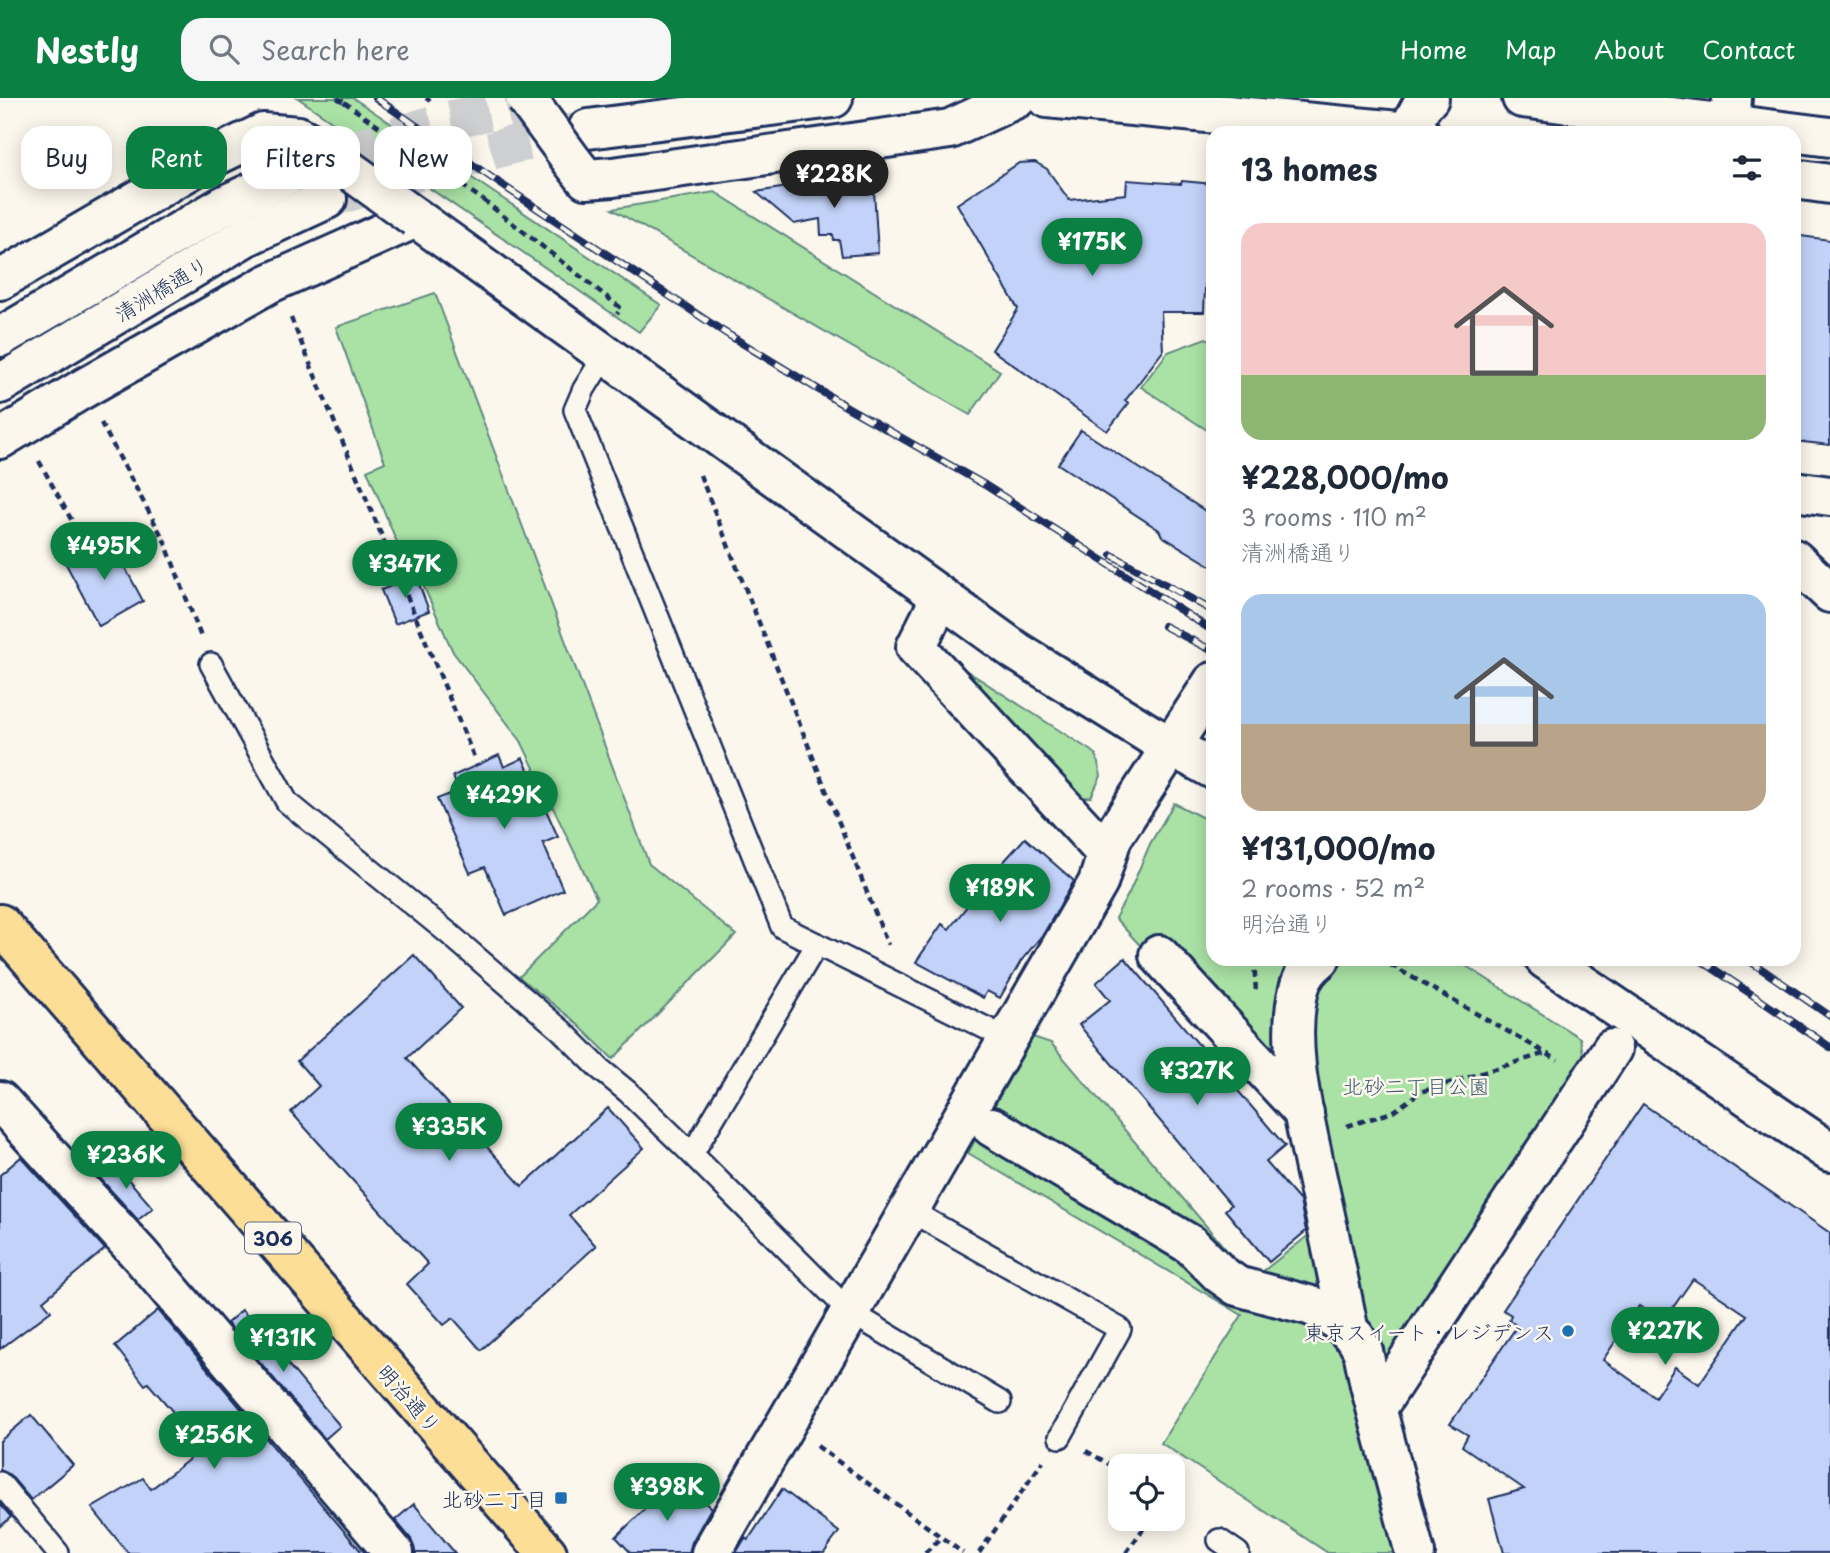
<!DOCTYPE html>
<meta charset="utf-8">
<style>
body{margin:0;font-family:"Playpen Sans","Klee One",sans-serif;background:#f6f6f7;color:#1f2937;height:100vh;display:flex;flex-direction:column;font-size:26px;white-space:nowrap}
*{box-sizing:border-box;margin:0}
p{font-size:23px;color:#747a83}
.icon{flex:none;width:38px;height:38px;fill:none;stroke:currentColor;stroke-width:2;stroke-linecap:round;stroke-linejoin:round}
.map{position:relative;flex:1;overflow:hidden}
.details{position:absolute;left:1206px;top:28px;width:595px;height:840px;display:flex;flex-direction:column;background:#fff;border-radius:21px;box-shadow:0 4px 18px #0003}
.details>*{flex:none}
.banner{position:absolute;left:21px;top:28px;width:665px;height:63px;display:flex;gap:14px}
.fabs{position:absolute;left:1108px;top:1356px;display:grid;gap:14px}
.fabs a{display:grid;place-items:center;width:77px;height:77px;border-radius:14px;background:#fff;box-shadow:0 4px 18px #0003;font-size:35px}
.price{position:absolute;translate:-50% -60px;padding:0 16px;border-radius:24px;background:#0b8043;color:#fff;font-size:23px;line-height:46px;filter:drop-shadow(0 2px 4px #0008)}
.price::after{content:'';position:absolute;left:50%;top:42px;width:21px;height:16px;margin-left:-10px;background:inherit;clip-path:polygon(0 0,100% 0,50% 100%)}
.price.selected{background:#222;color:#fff}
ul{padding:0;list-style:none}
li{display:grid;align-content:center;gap:14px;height:371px;padding:0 35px}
li span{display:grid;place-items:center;height:217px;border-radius:21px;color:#555}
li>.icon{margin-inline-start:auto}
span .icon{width:126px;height:126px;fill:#fffc;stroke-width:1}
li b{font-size:30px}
h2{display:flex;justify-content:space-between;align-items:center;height:84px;padding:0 35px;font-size:30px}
.chip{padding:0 24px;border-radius:21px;background:#fff;box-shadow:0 4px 18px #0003;font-size:24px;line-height:63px}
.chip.selected{background:#0b8043;color:#fff}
header{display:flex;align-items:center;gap:42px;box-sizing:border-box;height:98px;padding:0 35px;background:#0b8043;color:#fff}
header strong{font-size:33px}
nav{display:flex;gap:38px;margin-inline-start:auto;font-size:24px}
.search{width:490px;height:63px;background:#f6f6f7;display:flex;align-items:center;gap:18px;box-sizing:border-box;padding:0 24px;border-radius:21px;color:#747a83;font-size:26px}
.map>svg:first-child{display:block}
.green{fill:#aae2a5;stroke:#628882;stroke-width:2}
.building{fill:#c2d2f8;stroke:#1b2f5e;stroke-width:2;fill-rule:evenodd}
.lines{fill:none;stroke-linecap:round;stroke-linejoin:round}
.secondary-tunnel{stroke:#cecfd0;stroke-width:38;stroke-dasharray:38 19;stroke-linecap:butt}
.lane-casing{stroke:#1b2f5e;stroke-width:26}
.street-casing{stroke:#1b2f5e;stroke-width:44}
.secondary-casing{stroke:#1b2f5e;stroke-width:44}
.primary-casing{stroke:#1b2f5e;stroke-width:44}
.path{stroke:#1b2f5e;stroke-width:4.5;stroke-dasharray:7 5;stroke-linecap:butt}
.lane{stroke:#fbf7ec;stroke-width:21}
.street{stroke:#fbf7ec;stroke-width:38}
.secondary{stroke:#fbf7ec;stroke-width:38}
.primary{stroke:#fcde96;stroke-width:38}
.rail-casing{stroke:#1b2f5e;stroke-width:8}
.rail{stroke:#fbf7ec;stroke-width:5;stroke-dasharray:16;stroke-linecap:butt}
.street-bridge-casing{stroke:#1b2f5e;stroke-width:44;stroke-linecap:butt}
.path-bridge{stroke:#1b2f5e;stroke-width:4.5;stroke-dasharray:7 5;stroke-linecap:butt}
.street-bridge{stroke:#fbf7ec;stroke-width:38}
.poi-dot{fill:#1f6fb2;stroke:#fbf7ec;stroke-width:2.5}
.labels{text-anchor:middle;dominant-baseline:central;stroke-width:5;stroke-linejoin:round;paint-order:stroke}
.shield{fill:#fbf7ec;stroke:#5e6b89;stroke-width:2}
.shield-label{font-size:19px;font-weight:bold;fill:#1b2f5e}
.street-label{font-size:21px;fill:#1b2f5e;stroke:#fbf7ec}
.park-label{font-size:21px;fill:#3f5c70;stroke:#fbf7ec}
.poi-label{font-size:21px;fill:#1b2f5e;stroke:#fbf7ec;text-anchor:end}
</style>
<header>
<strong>Nestly</strong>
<div class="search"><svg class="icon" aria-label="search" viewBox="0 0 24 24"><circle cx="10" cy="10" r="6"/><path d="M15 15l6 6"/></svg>Search here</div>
<nav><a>Home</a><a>Map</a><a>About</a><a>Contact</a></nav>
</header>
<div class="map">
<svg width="1830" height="1455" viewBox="0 0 1830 1455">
<rect width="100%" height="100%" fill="#fbf7ec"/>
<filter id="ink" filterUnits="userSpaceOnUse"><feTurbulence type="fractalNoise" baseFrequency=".0143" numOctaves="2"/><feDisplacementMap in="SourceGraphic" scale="14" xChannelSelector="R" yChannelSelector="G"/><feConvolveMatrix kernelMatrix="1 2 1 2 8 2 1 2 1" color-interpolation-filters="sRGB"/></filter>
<g filter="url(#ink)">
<!-- green -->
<g class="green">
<path d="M298 0H353L661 207 639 234Z"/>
<path d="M715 94 1000 273 970 317 612 111Z"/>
<path d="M435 195 649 766 736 837 613 961 572 921 519 879 597 801 521 643 453 554 415 469 408 471 367 372 385 364 336 229Z"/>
<path d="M1206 240 1213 244V336L1141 289 1168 254Z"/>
<path d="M936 553 1096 656 1101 678 1091 699 1071 700Z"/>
<path d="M1174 705 1213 725V861H1455L1580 940 1584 960 1358 1302 1397 1455H1328L1161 1345 1242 1217 968 1055 1033 939 1051 945 1252 1182 1319 1129 1294 1016 1115 820 1129 795 1150 746Z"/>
</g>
<!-- building -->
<g class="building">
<path d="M1035 64 1047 71 1069 102 1126 96 1127 82 1181 86 1182 83 1213 86V112L1207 149 1204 214H1161L1163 253 1125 303 1129 305 1107 333 992 252 1018 211 957 106 1019 65Z"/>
<path d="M873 77 878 155 842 158 839 142H834L833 137H821L820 121 794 126 756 94 819 84V81Z"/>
<path d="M1794 137 1830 142V347L1794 343Z"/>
<path d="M1081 332 1213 418V469L1162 438 1159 432 1058 366Z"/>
<path d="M110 441 143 503 99 528 66 466Z"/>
<path d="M416 478 429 513 395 526 381 492Z"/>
<path d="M499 657 504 669 523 660 558 739 543 745 563 792 506 817 485 769 470 775 437 701 458 693 453 678Z"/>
<path d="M1025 740 1074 783 1044 835 1021 863 1000 900 987 893 983 900 916 864 942 826 949 831 991 778Z"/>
<path d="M414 857 461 910 407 960 522 1088 608 1010 644 1050 569 1117 596 1148 481 1252 453 1220 444 1227 407 1186 428 1166 291 1014 319 988 297 963Z"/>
<path d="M1125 860 1285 1048 1266 1064 1300 1103 1306 1133 1269 1164 1225 1112 1231 1107 1079 927 1110 902 1096 885Z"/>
<path d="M1643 1006 1830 1135V1455H1504L1489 1401 1524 1391 1462 1348 1468 1337 1450 1326 1517 1228 1509 1222 1511 1217 1503 1212ZM1693 1181 1747 1217 1699 1286 1675 1269 1655 1299 1603 1262 1639 1208 1662 1225Z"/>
<path d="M21 1059 105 1151 43 1203 51 1213 0 1251V1077Z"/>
<path d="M114 1065 153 1110 138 1122 98 1078Z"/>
<path d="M158 1212 360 1452 362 1451 365 1455H128L92 1410 143 1380 151 1391 201 1352 197 1348 200 1345 148 1285 145 1287 115 1248Z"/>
<path d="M242 1212 340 1328 325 1341 227 1225Z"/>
<path d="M31 1317 73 1367 31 1402 10 1377 0 1372V1343Z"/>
<path d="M677 1380 711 1410 692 1444 689 1455H631L616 1439Z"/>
<path d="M782 1391 839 1434 824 1455H736L745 1440 748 1442Z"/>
<path d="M0 1406 11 1419 0 1429Z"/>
<path d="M414 1406 455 1455H415L411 1441 395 1422Z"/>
</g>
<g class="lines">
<!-- secondary-tunnel -->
<g class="secondary-tunnel">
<path d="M289 77 353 52 443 23 556 0"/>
<path d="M327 101 512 47 586 32"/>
</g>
<!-- lane casing -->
<g class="lane-casing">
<g id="lane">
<path d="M605 257 584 291 575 312 782 829 1008 941"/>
<path d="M211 566 287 704 447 834 561 932 600 971 628 994 692 1056 817 846"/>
<path d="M692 1056 850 1214 1000 1304"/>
<path d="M909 1112 1120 1231 1060 1339"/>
<path d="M0 1385 58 1455"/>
<path d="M1219 1442 1238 1455"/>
</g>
</g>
<!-- street casing -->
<g class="street-casing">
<g id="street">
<path d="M1730 26 1732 0"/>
<path d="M1407 35 1422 7 1429 0"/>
<path d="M572 63 586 81 613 79 950 31 1017 0"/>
<path d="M0 182 209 61 263 35 298 38 316 48"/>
<path d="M0 341 79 293 268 186 416 120"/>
<path d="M1794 393 1830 398"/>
<path d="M1794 461 1830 495"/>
<path d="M941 499 916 549 1107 756"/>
<path d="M1159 857 1304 1015"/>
<path d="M1320 861C1310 869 1302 878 1299 891 1285 947 1304 1016 1315 1071 1327 1125 1338 1179 1349 1234"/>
<path d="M0 1003 140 1157 394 1455"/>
<path d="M992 1029 1191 1147 1220 1176 1237 1188 1312 1208 1337 1222 1355 1239 1363 1253 1370 1287 1415 1455"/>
<path d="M1377 1310 1612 951"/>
<path d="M711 1455 1098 785 1112 740 1213 584"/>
</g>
</g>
<!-- secondary casing -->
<g class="secondary-casing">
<g id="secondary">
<path d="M1047 0 1420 35"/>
<path d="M1522 0 1830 39"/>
<path d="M588 31 833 0"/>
<path d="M1794 81 1830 86"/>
<path d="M416 120 1016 553 1149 636 1213 671"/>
<path d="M0 239 225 107 289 77"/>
<path d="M0 286 245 139 327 101"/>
<path d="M1545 861 1830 1054"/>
</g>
</g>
<!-- primary casing -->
<g class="primary-casing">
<path id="primary" d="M0 826 547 1455"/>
</g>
<!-- path -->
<g class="path">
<path d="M337 0 344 4"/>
<path d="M426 0 430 3"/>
<path d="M483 102 621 210 617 216"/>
<path d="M291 220 474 659"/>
<path d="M101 325 165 444 201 539"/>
<path d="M39 363 72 423"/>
<path d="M700 377 888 847"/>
<path d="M1254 861 1256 895"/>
<path d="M1380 861 1558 962"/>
<path d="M1347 1028 1393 1014 1420 994 1546 955"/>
<path d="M817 1348 963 1455"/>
<path d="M1086 1353 1120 1372"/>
<path d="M925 1455 941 1439"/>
<path d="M979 1455 1043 1363"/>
<path d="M1126 1455 1150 1421"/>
</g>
<!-- lane -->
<use href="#lane" class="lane"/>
<!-- street -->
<use href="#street" class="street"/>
<!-- secondary -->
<use href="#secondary" class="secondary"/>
<!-- primary -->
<use href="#primary" class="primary"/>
<!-- rail casing -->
<g class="rail-casing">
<g id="rail">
<path d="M376 0 508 91 724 234 847 309 985 387 1213 533"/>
<path d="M1112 457 1213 513"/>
<path d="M1164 528 1213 553"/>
<path d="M1699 861 1830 949"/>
<path d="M1747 861 1830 918"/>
</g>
</g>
<!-- rail -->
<use href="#rail" class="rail"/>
<!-- street-bridge casing -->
<g class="street-bridge-casing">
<g id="street-bridge">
<path d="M526 0 572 63"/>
<path d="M316 48 416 120"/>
</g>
</g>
<!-- path-bridge -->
<path class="path-bridge" d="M344 4 483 102"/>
<!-- street-bridge -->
<use href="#street-bridge" class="street-bridge"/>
</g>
</g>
<!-- markers -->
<g class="poi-dot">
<circle cx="1568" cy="1233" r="7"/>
<rect x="554" y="1393" width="14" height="14" rx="3.5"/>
</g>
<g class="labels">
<!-- shield labels -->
<rect class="shield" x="245" y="1124.5" width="56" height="31" rx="5"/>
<g class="shield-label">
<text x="273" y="1140">306</text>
</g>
<!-- street labels -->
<g class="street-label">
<text transform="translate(161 190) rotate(-31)">清洲橋通り</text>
<text transform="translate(410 1300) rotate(49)">明治通り</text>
</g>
<!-- park labels -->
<g class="park-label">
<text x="1416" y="987">北砂二丁目公園</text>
</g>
<!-- poi labels -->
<g class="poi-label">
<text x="1554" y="1233">東京スイート・レジデンス</text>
<text x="547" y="1400">北砂二丁目</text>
</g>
</g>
</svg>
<div class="fabs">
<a><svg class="icon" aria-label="locate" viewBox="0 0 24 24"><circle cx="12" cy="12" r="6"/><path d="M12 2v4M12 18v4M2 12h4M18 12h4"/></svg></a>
</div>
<b class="price selected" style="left:834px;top:112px">¥228K</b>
<b class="price" style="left:1092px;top:180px">¥175K</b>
<b class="price" style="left:104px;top:484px">¥495K</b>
<b class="price" style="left:405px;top:502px">¥347K</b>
<b class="price" style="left:504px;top:733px">¥429K</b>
<b class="price" style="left:1000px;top:826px">¥189K</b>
<b class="price" style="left:1197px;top:1009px">¥327K</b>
<b class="price" style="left:449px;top:1065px">¥335K</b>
<b class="price" style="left:126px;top:1093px">¥236K</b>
<b class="price" style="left:1665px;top:1269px">¥227K</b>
<b class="price" style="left:283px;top:1276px">¥131K</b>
<b class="price" style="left:214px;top:1373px">¥256K</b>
<b class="price" style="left:667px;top:1425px">¥398K</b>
<div class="banner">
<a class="chip">Buy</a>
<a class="chip selected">Rent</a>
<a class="chip">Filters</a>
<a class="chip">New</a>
</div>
<section class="details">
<h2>13 homes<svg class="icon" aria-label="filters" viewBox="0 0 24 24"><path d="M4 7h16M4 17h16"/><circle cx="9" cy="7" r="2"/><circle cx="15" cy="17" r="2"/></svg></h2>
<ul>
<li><span style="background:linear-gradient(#f6c9c9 70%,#8fb573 0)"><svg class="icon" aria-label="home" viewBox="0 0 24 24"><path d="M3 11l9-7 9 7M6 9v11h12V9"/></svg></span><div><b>¥228,000/mo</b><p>3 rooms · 110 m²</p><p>清洲橋通り</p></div></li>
<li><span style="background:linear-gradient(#a9c7e8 60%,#b9a48a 0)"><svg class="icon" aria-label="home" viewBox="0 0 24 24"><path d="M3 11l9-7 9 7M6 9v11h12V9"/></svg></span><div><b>¥131,000/mo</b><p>2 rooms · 52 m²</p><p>明治通り</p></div></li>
</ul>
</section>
</div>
